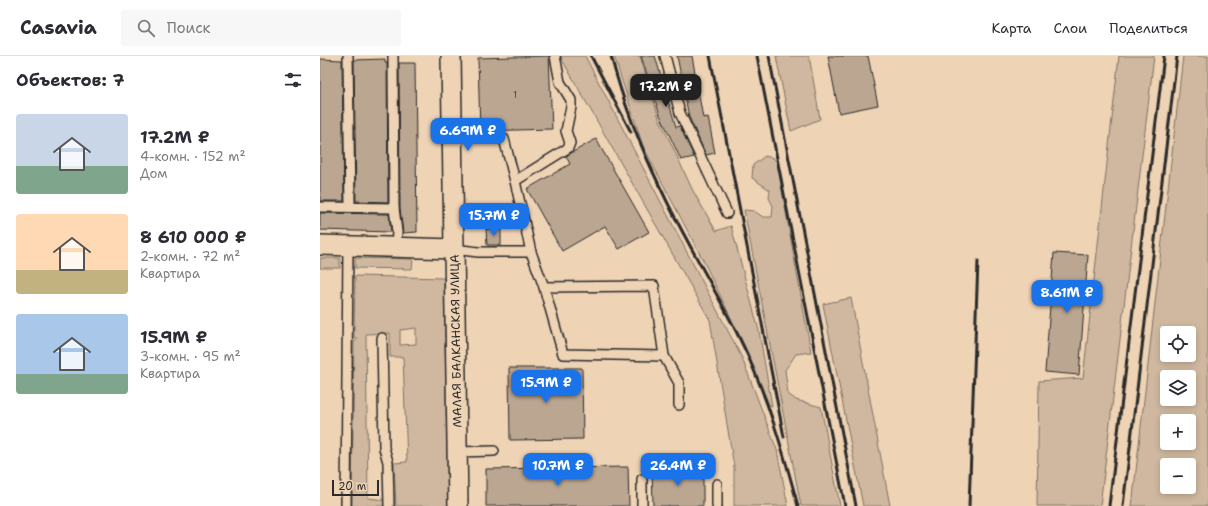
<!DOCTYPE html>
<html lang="ru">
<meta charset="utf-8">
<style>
body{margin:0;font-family:"Shantell Sans",sans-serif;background:#f7f7f7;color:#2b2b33;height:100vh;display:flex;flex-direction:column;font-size:15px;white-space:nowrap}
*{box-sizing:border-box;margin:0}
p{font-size:13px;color:#7c7c81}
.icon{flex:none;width:22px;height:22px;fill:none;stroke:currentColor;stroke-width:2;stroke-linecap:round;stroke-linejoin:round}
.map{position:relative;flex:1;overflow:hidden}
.panel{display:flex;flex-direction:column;background:#fff;width:320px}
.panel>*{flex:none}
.fabs{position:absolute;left:840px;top:270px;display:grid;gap:8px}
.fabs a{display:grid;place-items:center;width:36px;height:36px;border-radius:4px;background:#fff;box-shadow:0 2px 6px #0003;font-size:20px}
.scale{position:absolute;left:12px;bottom:10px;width:47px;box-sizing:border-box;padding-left:4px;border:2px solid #2b2b2b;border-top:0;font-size:11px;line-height:14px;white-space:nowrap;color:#2b2b2b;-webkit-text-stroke:3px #eed3b5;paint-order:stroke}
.price{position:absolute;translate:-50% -34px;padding:0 9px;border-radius:8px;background:#1a73e8;color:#fff;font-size:13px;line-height:26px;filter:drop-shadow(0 1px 2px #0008)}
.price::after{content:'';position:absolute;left:50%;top:24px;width:12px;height:9px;margin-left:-6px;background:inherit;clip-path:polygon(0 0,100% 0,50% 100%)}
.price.selected{background:#222;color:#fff}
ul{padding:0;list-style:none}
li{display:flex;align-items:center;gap:12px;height:100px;padding:0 16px}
li span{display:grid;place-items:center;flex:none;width:112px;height:80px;border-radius:4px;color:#555}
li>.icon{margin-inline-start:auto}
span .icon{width:48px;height:48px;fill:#fffc;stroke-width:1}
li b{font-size:17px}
h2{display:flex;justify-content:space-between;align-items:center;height:48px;padding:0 16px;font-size:17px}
header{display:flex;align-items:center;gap:24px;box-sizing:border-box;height:56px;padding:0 20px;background:#fff;border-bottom:1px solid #e1e1e2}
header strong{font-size:19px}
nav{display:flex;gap:22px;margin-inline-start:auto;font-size:14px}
.search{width:280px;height:36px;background:#f7f7f7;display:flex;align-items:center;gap:10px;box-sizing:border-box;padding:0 14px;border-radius:4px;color:#7c7c81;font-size:15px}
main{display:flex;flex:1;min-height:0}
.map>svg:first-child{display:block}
.green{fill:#cfb89f;stroke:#7d7265;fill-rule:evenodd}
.building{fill:#bba691;stroke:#2b2b2b}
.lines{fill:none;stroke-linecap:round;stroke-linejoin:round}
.service-casing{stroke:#2b2b2b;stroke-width:12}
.minor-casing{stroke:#2b2b2b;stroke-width:22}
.service{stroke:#eed3b5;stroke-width:9}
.minor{stroke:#eed3b5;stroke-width:19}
.rail{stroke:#2b2b2b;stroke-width:3}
.labels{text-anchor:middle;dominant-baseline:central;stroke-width:3;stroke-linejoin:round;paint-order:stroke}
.number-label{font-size:10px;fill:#4f4a44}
.street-label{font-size:12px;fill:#2b2b2b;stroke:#eed3b5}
</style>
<header>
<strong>Casavia</strong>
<div class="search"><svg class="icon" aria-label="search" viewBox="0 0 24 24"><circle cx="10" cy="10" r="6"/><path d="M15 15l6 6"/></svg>Поиск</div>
<nav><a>Карта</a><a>Слои</a><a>Поделиться</a></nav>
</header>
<main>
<section class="panel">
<h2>Объектов: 7<svg class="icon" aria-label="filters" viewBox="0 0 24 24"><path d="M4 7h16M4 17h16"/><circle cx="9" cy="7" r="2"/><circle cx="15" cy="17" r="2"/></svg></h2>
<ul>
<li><span style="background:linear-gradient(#c9d6e8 65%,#7fa58c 0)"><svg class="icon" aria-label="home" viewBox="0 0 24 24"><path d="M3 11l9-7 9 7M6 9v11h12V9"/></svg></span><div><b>17.2M ₽</b><p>4-комн. · 152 m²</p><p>Дом</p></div></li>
<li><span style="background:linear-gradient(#ffd9b3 70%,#c2b280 0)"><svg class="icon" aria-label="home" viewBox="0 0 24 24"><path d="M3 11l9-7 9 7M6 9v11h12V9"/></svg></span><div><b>8 610 000 ₽</b><p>2-комн. · 72 m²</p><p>Квартира</p></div></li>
<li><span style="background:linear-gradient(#a9c7e8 75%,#7fa58c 0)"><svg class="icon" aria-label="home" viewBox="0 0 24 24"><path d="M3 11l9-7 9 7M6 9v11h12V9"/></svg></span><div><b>15.9M ₽</b><p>3-комн. · 95 m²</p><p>Квартира</p></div></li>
</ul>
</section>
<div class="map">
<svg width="888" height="450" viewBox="0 0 888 450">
<rect width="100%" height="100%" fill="#eed3b5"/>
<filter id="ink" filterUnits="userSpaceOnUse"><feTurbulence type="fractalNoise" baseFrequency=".025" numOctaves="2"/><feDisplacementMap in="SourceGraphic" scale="8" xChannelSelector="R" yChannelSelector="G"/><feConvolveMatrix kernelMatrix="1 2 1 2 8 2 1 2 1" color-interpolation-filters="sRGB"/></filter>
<g filter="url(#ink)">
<!-- green -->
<g class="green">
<path d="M240 0H265L422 302 457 394 468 450H414V411L390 264Z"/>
<path d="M294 0H320L339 62 373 135 396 175 411 170 439 275 452 350 449 349 427 295 384 206 323 90Z"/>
<path d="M456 0H489L500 63 471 75Z"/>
<path d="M799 0H834L780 450H717L719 325 763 322Z"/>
<path d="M863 0H888V450H812ZM847 277H869V299H847ZM847 321H869V343H847ZM847 365H869V387H847ZM847 409H869V431H847Z"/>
<path d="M445 100 453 102 457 106 491 296 476 298 465 314 468 338 476 344 501 351 520 450H481L424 154 434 155 443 161H452L453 150 449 142 450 134 432 122 433 109Z"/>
<rect x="0" y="202" width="20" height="10"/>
<path d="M35 202 93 203 92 213 35 212Z"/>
<path d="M35 220 124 222 128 450H76L74 407 87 406 83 301H70V277L46 278 48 442 64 444V450H32L34 285H36L37 282H34ZM96 272V288L80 289V274Z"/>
<path d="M531 242 570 450H543L503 248Z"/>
</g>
<!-- building -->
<g class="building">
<path d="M229 0 232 73 160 75 158 2Z"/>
<path d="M321 0H335L356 71 360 70 374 101 361 104 340 59Z"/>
<path d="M357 0H372L383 62 388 61 395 97 386 99 369 61Z"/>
<path d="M508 0H548L558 49 519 57Z"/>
<path d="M0 3 22 4 24 145H0Z"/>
<path d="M65 3V7H67L68 146 36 145 34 4Z"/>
<path d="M79 7H95L97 176 83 177 80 152Z"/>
<path d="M276 83 329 176 299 193 285 170 242 195 207 133 250 108 246 100Z"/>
<path d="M0 157 69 158 71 176 0 174Z"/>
<path d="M166 173H181V189H167Z"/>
<path d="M734 197 768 199 759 319 725 316Z"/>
<path d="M189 312H262L263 383 190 384Z"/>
<path d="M308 411 309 450H166V413Z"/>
<path d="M332 412 383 413V450H333Z"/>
</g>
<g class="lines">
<!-- service casing -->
<g class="service-casing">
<g id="service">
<path d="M28 0 30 151"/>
<path d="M345 0 360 57 407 157"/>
<path d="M184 83 195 125 211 196 224 231 243 298 344 300"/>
<path d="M195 125 248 92 250 87 246 75 251 51V44L240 26 235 0"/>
<path d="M0 151 74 152 73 0"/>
<path d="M74 152 77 176 76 191"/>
<path d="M134 193 158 196H211"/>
<path d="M224 231 334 230 344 300 359 327V349"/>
<path d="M62 282 64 392 68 406 69 450"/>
<path d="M137 396 174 395"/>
<path d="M26 450 28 190"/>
<path d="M322 450V423"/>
<path d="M397 450V428"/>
</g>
</g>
<!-- minor casing -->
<g class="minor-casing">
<g id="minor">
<path d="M131 0 138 450"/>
<path d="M0 189 134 193"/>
</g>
</g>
<!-- service -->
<use href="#service" class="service"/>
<!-- minor -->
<use href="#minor" class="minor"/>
<!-- rail -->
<g class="rail">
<path d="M271 0 311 76"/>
<path d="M291 0C303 46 321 92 342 135 368 191 402 243 427 298 449 347 464 398 478 450"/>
<path d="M390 0 464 381"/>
<path d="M437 0 525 450"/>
<path d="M449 0 536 450"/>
<path d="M649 450 658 205"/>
<path d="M789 450 844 0"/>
<path d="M803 450 857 0"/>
</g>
</g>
</g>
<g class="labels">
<!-- number labels -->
<g class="number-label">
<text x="195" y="38">1</text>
</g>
<!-- street labels -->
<g class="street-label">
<text transform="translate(136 285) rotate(-91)">МАЛАЯ БАЛКАНСКАЯ УЛИЦА</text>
</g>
</g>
</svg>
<div class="fabs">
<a><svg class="icon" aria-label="locate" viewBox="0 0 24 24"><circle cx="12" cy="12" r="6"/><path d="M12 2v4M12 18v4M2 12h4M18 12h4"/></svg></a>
<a><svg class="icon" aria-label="layers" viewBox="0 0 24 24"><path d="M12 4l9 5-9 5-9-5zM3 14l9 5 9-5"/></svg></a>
<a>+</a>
<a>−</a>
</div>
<div class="scale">20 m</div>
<b class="price selected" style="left:346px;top:52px">17.2M ₽</b>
<b class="price" style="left:148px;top:96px">6.69M ₽</b>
<b class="price" style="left:174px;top:181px">15.7M ₽</b>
<b class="price" style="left:747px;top:258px">8.61M ₽</b>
<b class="price" style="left:226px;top:348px">15.9M ₽</b>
<b class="price" style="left:238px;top:431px">10.7M ₽</b>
<b class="price" style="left:358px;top:431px">26.4M ₽</b>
</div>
</main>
